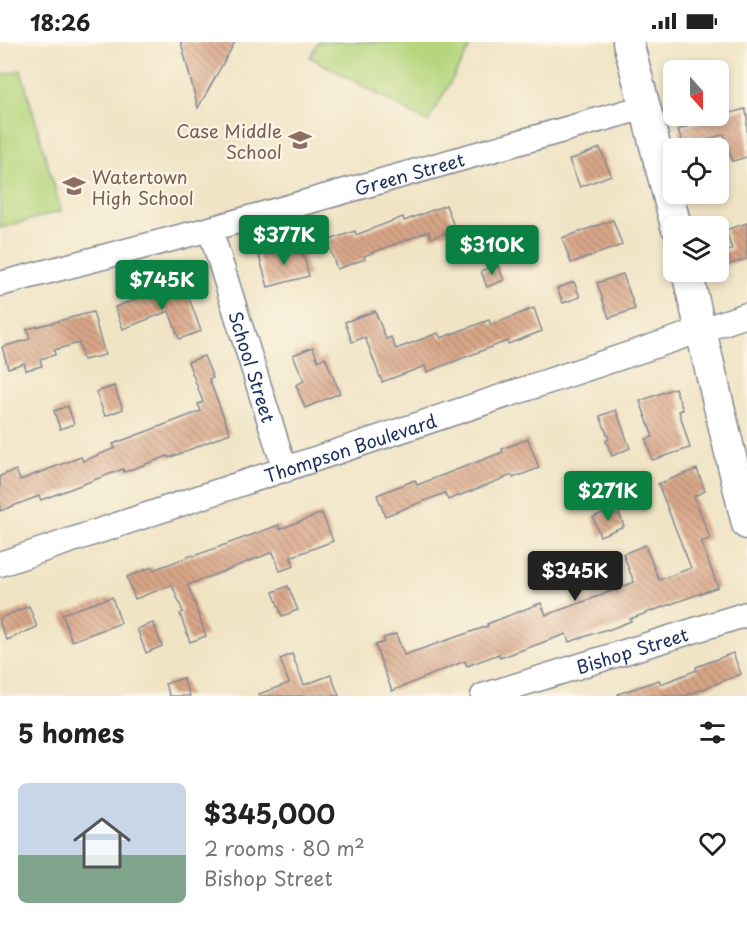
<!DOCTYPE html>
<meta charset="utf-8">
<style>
body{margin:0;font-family:"Playpen Sans",sans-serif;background:#f2f2f2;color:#222;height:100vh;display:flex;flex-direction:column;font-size:22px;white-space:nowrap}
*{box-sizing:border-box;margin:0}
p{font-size:20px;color:#767676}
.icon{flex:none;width:33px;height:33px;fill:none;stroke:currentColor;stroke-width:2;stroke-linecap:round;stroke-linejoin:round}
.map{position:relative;height:654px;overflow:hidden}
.sheet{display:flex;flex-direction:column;background:#fff;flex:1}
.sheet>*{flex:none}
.needle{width:39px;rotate:159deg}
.controls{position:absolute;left:663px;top:18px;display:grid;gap:12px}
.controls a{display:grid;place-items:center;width:66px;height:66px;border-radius:9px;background:#fff;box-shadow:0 3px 9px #0003;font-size:30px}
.price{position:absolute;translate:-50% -51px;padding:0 14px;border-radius:6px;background:#0b8043;color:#fff;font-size:20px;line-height:39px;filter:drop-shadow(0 2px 3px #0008)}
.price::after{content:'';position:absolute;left:50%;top:36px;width:18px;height:14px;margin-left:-9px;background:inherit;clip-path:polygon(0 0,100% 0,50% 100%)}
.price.on{background:#222;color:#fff}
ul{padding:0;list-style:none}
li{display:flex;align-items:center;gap:18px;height:150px;padding:0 18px}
li span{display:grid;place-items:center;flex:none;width:168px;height:120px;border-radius:9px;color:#555}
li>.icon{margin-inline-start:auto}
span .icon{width:72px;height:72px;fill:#fffc;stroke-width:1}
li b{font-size:26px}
h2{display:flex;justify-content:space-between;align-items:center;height:72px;padding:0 18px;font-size:26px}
.status{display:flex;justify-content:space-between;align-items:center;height:42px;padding:0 30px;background:#fff;direction:ltr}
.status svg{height:16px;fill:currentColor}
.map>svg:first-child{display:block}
.garden{fill:#b5d67e;stroke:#68826e;stroke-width:1.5}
.building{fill:url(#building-back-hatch)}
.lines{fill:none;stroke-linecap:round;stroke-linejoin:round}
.minor-casing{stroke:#868a92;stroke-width:27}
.major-casing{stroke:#868a92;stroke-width:33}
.minor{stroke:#fff;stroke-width:24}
.major{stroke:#fff;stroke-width:30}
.labels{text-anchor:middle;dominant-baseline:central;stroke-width:4.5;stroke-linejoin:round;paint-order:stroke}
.education-label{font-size:18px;fill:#785e54;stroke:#fcf5e5;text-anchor:end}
.street-label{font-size:18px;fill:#1b2f5e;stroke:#fcf5e5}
</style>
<div class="status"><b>18:26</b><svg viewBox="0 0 49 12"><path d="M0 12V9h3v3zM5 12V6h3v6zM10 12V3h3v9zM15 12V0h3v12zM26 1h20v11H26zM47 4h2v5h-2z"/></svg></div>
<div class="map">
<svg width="747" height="654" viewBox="0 0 747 654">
<defs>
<pattern id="building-back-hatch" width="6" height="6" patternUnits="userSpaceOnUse" patternTransform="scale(1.5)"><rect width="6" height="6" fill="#d9a688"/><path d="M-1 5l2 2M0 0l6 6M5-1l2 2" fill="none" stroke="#af8872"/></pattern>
</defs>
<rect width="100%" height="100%" fill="#fcf5e5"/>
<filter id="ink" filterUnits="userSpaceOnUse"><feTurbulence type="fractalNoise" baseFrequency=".0167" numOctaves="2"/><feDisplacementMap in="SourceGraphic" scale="12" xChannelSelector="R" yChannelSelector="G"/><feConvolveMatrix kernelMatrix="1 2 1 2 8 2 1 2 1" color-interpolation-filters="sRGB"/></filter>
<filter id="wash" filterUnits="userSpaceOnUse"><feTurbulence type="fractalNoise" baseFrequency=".008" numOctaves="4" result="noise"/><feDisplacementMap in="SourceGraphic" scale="24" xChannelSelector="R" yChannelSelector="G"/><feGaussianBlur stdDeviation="1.35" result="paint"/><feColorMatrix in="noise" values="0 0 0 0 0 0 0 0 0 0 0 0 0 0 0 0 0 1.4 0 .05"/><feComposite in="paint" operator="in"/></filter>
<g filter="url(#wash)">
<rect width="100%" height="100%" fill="#f0e4c5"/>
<!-- garden -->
<g class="garden">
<path d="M318 0H473L428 80 310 15Z"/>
<path d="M21 28 61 169 0 186V34Z"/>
</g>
<g id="blocks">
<!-- building -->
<g class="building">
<path d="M181 0H235L198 66Z"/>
<path d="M745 67 747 74V115L732 119 724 92 685 106 678 88 702 79Z"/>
<path d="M600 106 611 133 580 145 569 118Z"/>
<path d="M446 163 455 187 431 196 429 189 364 214 365 217 337 227 327 199 355 189 356 193 403 175 404 179Z"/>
<path d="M613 178 622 203 571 221 562 196Z"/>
<path d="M747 181V217L723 224 719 211 732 208 726 188Z"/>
<path d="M300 202 309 234 268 245 259 214Z"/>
<path d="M497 222 504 238 487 245 481 229Z"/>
<path d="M623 232 635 267 609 276 597 241Z"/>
<path d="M574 240 580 255 563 261 557 246Z"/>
<path d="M184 242 201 289 179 297 169 269 123 287 115 265 152 251 153 253Z"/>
<path d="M534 266 542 289 508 302 507 299 427 330 425 324 382 340 365 295 352 300 345 280 375 269 386 297 391 295 396 307 438 291 441 296 489 278 491 283Z"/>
<path d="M93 270 105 313 83 318 79 301 54 308 55 313 40 317 42 324 26 328 24 321 8 326 2 305 30 297 27 287Z"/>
<path d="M313 305 318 319 325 315 340 351 305 366 296 343 304 339 293 313Z"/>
<path d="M204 314 213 336 209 337 230 391 169 416 168 414 124 430 123 427 41 458 39 454 0 469V434L16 428 20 438 81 415 83 419 115 406 113 402 201 369 198 362 203 360 188 320Z"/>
<path d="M114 344 123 367 105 374 96 350Z"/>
<path d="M675 346 683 368 679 369 690 406 652 418 646 397 653 395 640 359Z"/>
<path d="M68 364 74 382 60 387 54 369Z"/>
<path d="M616 368 630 406 612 414 606 399 609 397 600 374Z"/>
<path d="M528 397 539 426 513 436 512 433 448 458 445 451 385 474 377 453 415 438 417 443 503 410 502 407Z"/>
<path d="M697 427 705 449 694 454 710 497 701 500 718 545 630 577 631 579 608 588 607 587 569 600 566 592 500 616 499 612 467 624 465 619 392 649 375 603 384 600 383 596 396 592 404 613 488 584 487 582 541 561 546 573 591 557 634 540 623 512 645 503 659 538 691 526 658 442Z"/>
<path d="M617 466 624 484 600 494 593 475Z"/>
<path d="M322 471 333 499 291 515 294 524 280 529 273 510 188 543 206 594 190 600 180 572 183 570 172 543 135 557 127 535 152 525 153 528 193 513 194 514 279 483 280 487Z"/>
<path d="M288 544 298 568 282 574 273 550Z"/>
<path d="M112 555 121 581 72 599 62 572Z"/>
<path d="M29 564 37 585 7 598 0 581V576Z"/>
<path d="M153 581 162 604 146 611 137 587Z"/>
<path d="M733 611 741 632 685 654H619L618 652 659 638 661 642 697 628 696 625Z"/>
<path d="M292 612 304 643 331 633 339 654H259V652L289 641 280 617Z"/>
<path d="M183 636 190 654H170L165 642Z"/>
</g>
</g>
</g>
<g filter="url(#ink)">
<use href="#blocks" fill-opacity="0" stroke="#868a92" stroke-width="1.5"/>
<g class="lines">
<!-- minor casing -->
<g class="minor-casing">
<g id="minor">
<path id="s1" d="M210 187 285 428"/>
<path id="s2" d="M0 242 210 187 645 65"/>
<path id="s3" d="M0 522 747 273"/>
<path id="s4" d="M483 654 747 572"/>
</g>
</g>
<!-- major casing -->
<g class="major-casing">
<g id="major">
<path d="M628 0 676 184"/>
<path d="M687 230 747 482"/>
</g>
</g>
<!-- minor -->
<use href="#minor" class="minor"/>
<!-- major -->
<use href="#major" class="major"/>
</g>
</g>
<!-- icons -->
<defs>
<g id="school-bare" transform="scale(1.8)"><path d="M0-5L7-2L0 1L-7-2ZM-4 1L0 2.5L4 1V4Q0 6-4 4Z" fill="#8d6e63" stroke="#fcf5e5" stroke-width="2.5" paint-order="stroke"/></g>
</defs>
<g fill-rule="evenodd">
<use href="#school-bare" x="300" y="98"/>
<use href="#school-bare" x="74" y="144"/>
</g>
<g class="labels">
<!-- education labels -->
<g class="education-label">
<text x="282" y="88">Case Middle<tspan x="282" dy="21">School</tspan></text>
<text x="92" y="134" text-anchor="start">Watertown<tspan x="92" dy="21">High School</tspan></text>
</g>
<!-- street labels -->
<g class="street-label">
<text stroke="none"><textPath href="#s2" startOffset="424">Green Street</textPath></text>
<text stroke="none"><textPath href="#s1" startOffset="144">School Street</textPath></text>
<text stroke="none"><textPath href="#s3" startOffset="369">Thompson Boulevard</textPath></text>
<text stroke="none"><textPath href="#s4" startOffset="156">Bishop Street</textPath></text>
</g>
</g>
</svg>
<div class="controls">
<a><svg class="needle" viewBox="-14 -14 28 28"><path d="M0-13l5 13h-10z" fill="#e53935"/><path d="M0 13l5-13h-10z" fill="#767676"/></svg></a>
<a><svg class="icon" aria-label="locate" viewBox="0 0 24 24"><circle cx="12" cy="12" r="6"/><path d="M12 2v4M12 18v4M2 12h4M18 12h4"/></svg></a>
<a><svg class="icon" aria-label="layers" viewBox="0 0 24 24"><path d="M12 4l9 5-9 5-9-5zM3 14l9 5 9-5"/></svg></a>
</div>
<b class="price" style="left:284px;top:224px">$377K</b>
<b class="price" style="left:492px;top:234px">$310K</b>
<b class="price" style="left:162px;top:269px">$745K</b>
<b class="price" style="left:608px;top:480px">$271K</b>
<b class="price on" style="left:575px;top:560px">$345K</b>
</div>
<section class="sheet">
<h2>5 homes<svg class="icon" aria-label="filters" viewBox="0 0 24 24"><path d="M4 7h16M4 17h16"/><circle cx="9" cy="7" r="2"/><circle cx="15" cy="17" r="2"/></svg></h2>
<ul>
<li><span style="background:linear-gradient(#c9d6e8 60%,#7fa58c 0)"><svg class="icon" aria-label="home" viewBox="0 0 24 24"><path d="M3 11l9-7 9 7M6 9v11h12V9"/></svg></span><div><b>$345,000</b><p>2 rooms · 80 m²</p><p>Bishop Street</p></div><svg class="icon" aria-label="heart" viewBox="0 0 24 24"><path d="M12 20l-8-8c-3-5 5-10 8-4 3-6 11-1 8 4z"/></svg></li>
</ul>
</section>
